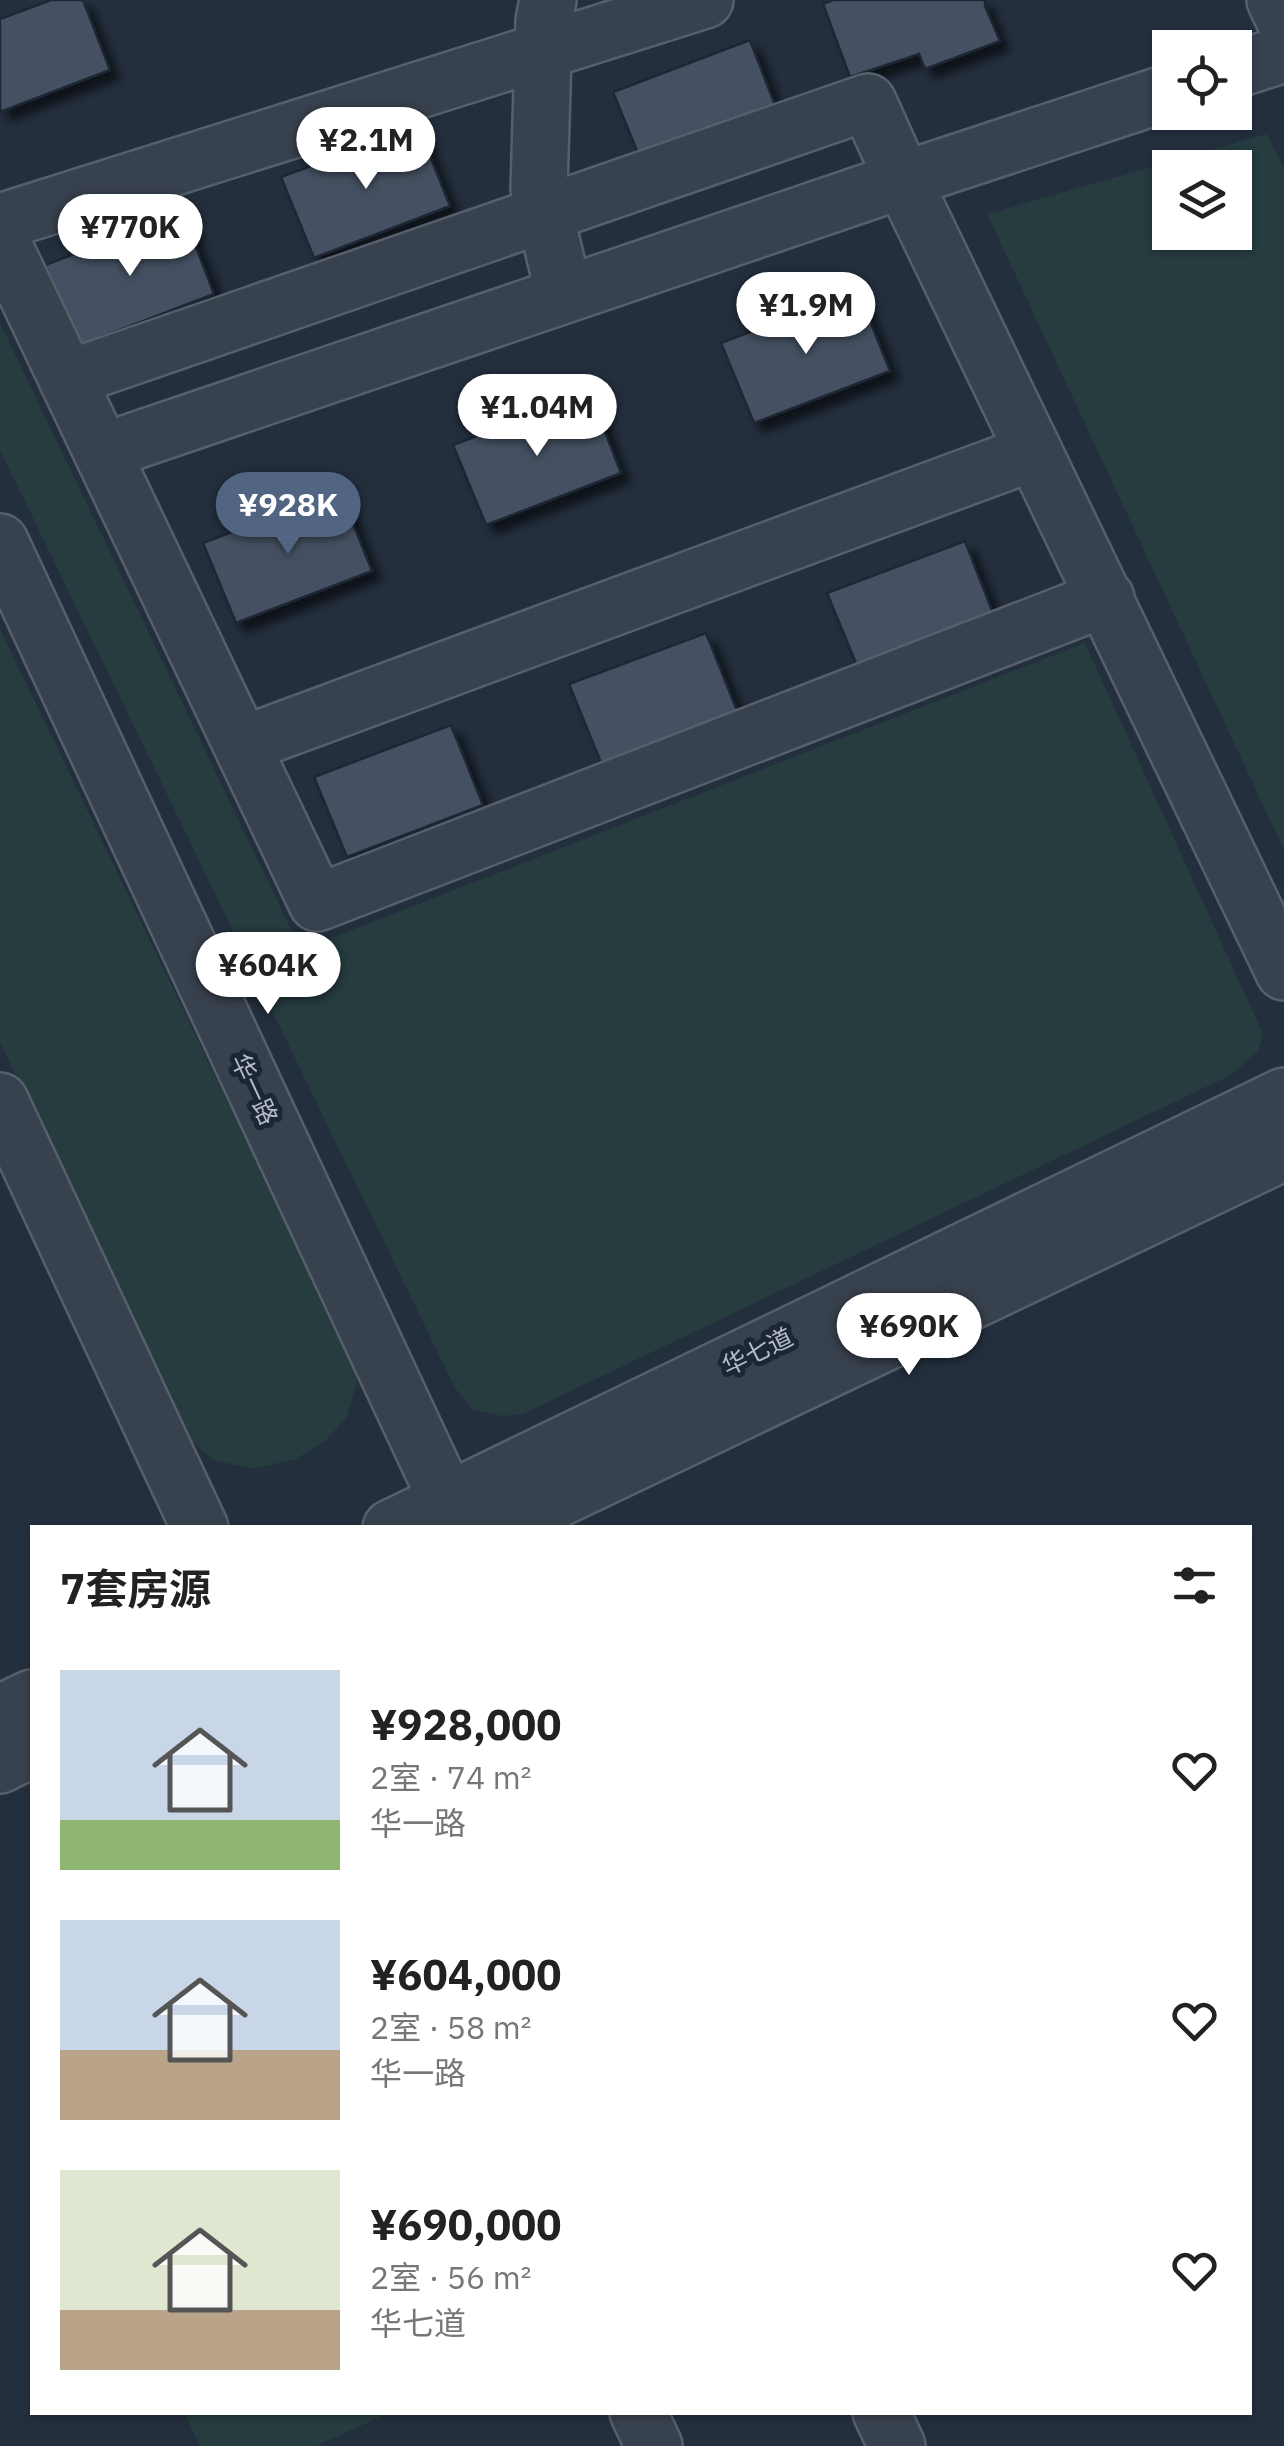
<!DOCTYPE html>
<html lang="zh">
<meta charset="utf-8">
<style>
body{margin:0;font-family:"IBM Plex Sans","Noto Sans SC",sans-serif;background:#f6f6f6;color:#222;height:100vh;display:flex;flex-direction:column;font-size:38px;white-space:nowrap}
*{box-sizing:border-box;margin:0}
p{font-size:32px;color:#767676}
.icon{flex:none;width:55px;height:55px;fill:none;stroke:currentColor;stroke-width:2;stroke-linecap:round;stroke-linejoin:round}
.map{position:relative;flex:1;overflow:hidden}
.side{position:absolute;left:30px;top:1525px;width:1222px;height:890px;display:flex;flex-direction:column;background:#fff;border-radius:0px;box-shadow:0 2px 8px #0004}
.side>*{flex:none}
.buttons{position:absolute;left:1152px;top:30px;display:grid;gap:20px}
.buttons a{display:grid;place-items:center;width:100px;height:100px;border-radius:0px;background:#fff;box-shadow:0 2px 8px #0004;font-size:50px}
.price{position:absolute;translate:-50% -85px;padding:0 22px;border-radius:35px;background:#fff;color:#222;font-size:32px;line-height:65px;filter:drop-shadow(0 2px 5px #0008)}
.price::after{content:'';position:absolute;left:50%;top:60px;width:30px;height:22px;margin-left:-15px;background:inherit;clip-path:polygon(0 0,100% 0,50% 100%)}
.price.active{background:#516482;color:#fff}
ul{padding:0;list-style:none}
li{display:flex;align-items:center;gap:30px;height:250px;padding:0 30px}
li span{display:grid;place-items:center;flex:none;width:280px;height:200px;border-radius:0px;color:#555}
li>.icon{margin-inline-start:auto}
span .icon{width:120px;height:120px;fill:#fffc;stroke-width:1}
li b{font-size:42px}
h2{display:flex;justify-content:space-between;align-items:center;height:120px;padding:0 30px;font-size:42px}
.map>svg:first-child{display:block}
.green{fill:#263c3f;fill-rule:evenodd}
.building{fill:#455162;stroke:#1f2835;stroke-width:2.5;filter:url(#shadow)}
.lines{fill:none;stroke-linecap:round;stroke-linejoin:round}
.minor-casing{stroke:#565f6c;stroke-width:60}
.minor{stroke:#38414e;stroke-width:55}
.labels{text-anchor:middle;dominant-baseline:central;stroke-width:10;stroke-linejoin:round;paint-order:stroke}
.street-label{font-size:25px;fill:#b4bcc9;stroke:#1d2633}
</style>
<div class="map">
<svg width="1284" height="2446" viewBox="0 0 1284 2446">
<defs>
<filter id="shadow"><feDropShadow dx="9" dy="9" stdDeviation="5" flood-color="#0009"/></filter>
</defs>
<rect width="100%" height="100%" fill="#242f3e"/>
<!-- green -->
<g class="green">
<path d="M1267 134 1284 169V850L987 214ZM1170 168H1235V232H1170Z"/>
<path d="M0 323 301 950 1085 643 1263 1034 1258 1051 1231 1075 523 1414 502 1416 473 1410 455 1388 0 450Z"/>
<path d="M0 629 359 1375 347 1417 326 1440 296 1459 253 1469 213 1460 190 1440 0 1042Z"/>
<path d="M184 2413H389L316 2446H200Z"/>
</g>
<!-- building -->
<g class="building">
<path d="M51 0H83L110 70 0 112V19Z"/>
<path d="M833 0H985V6L1000 41 925 69 919 54 850 77 823 4Z"/>
<path d="M750 40 781 121 646 173 613 92Z"/>
<path d="M418 126 450 206 314 258 281 177Z"/>
<path d="M183 213 214 294 78 346 45 265Z"/>
<path d="M858 291 890 371 754 423 721 343Z"/>
<path d="M590 393 621 473 486 525 453 445Z"/>
<path d="M340 491 372 571 236 623 203 543Z"/>
<path d="M965 541 996 621 860 673 827 593Z"/>
<path d="M706 633 738 713 602 765 569 684Z"/>
<path d="M451 725 483 805 347 857 314 777Z"/>
</g>
<g class="lines">
<!-- minor casing -->
<g class="minor-casing">
<g id="minor">
<path d="M548 0 544 21 539 189 564 294"/>
<path d="M1275 0 1284 19"/>
<path d="M1235 70 1284 54"/>
<path d="M1170 92 903 180 1284 972"/>
<path d="M0 222 705 0"/>
<path d="M0 238 317 903 1106 598"/>
<path d="M67 379 868 102 903 180 102 452"/>
<path d="M0 542 460 1528"/>
<path d="M242 745 1034 452"/>
<path d="M0 1101 200 1528"/>
<path d="M391 1528 1284 1096"/>
<path d="M497 1528 1284 1152"/>
<path d="M0 1713 32 1698"/>
<path d="M0 1765 32 1749"/>
<path d="M638 2412 654 2446"/>
<path d="M881 2412 897 2446"/>
</g>
</g>
<!-- minor -->
<use href="#minor" class="minor"/>
</g>
<g class="labels">
<!-- street labels -->
<g class="street-label">
<text transform="translate(255 1089) rotate(65)">华一路</text>
<text transform="translate(757 1351) rotate(-26)">华七道</text>
</g>
</g>
</svg>
<div class="buttons">
<a><svg class="icon" aria-label="locate" viewBox="0 0 24 24"><circle cx="12" cy="12" r="6"/><path d="M12 2v4M12 18v4M2 12h4M18 12h4"/></svg></a>
<a><svg class="icon" aria-label="layers" viewBox="0 0 24 24"><path d="M12 4l9 5-9 5-9-5zM3 14l9 5 9-5"/></svg></a>
</div>
<b class="price" style="left:366px;top:192px">¥2.1M</b>
<b class="price" style="left:130px;top:279px">¥770K</b>
<b class="price" style="left:806px;top:357px">¥1.9M</b>
<b class="price" style="left:537px;top:459px">¥1.04M</b>
<b class="price active" style="left:288px;top:557px">¥928K</b>
<b class="price" style="left:268px;top:1017px">¥604K</b>
<b class="price" style="left:909px;top:1378px">¥690K</b>
<section class="side">
<h2>7套房源<svg class="icon" aria-label="filters" viewBox="0 0 24 24"><path d="M4 7h16M4 17h16"/><circle cx="9" cy="7" r="2"/><circle cx="15" cy="17" r="2"/></svg></h2>
<ul>
<li><span style="background:linear-gradient(#c9d6e8 75%,#8fb573 0)"><svg class="icon" aria-label="home" viewBox="0 0 24 24"><path d="M3 11l9-7 9 7M6 9v11h12V9"/></svg></span><div><b>¥928,000</b><p>2室 · 74 m²</p><p>华一路</p></div><svg class="icon" aria-label="heart" viewBox="0 0 24 24"><path d="M12 20l-8-8c-3-5 5-10 8-4 3-6 11-1 8 4z"/></svg></li>
<li><span style="background:linear-gradient(#c9d6e8 65%,#b9a48a 0)"><svg class="icon" aria-label="home" viewBox="0 0 24 24"><path d="M3 11l9-7 9 7M6 9v11h12V9"/></svg></span><div><b>¥604,000</b><p>2室 · 58 m²</p><p>华一路</p></div><svg class="icon" aria-label="heart" viewBox="0 0 24 24"><path d="M12 20l-8-8c-3-5 5-10 8-4 3-6 11-1 8 4z"/></svg></li>
<li><span style="background:linear-gradient(#dfe7d0 70%,#b9a48a 0)"><svg class="icon" aria-label="home" viewBox="0 0 24 24"><path d="M3 11l9-7 9 7M6 9v11h12V9"/></svg></span><div><b>¥690,000</b><p>2室 · 56 m²</p><p>华七道</p></div><svg class="icon" aria-label="heart" viewBox="0 0 24 24"><path d="M12 20l-8-8c-3-5 5-10 8-4 3-6 11-1 8 4z"/></svg></li>
</ul>
</section>
</div>
